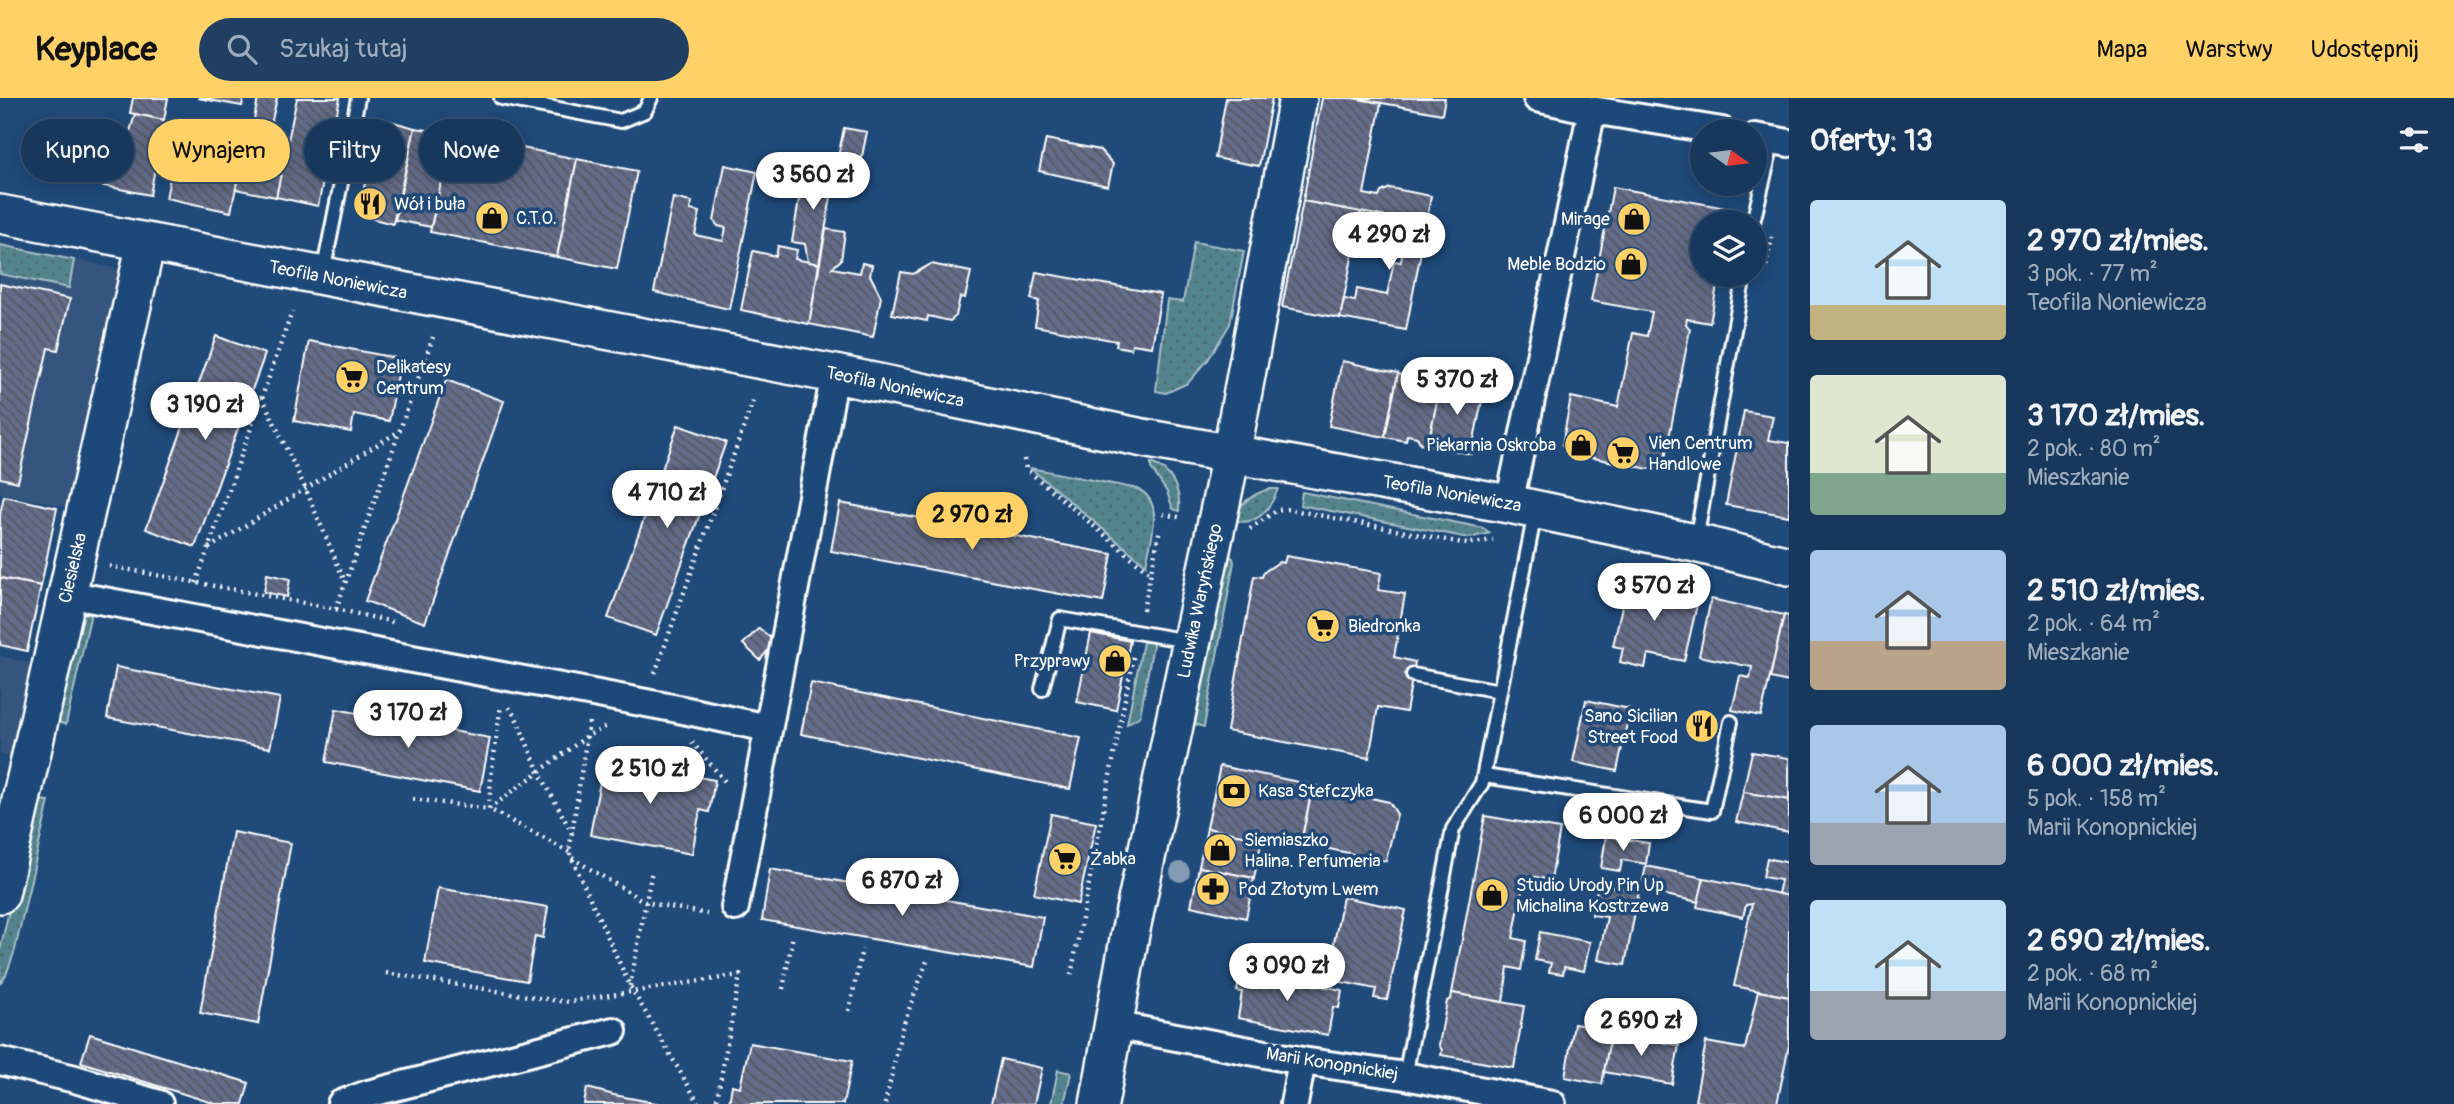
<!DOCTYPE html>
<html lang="pl">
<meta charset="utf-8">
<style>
body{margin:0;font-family:Pangolin,sans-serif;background:#203f62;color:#f1f3f6;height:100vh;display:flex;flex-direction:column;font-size:26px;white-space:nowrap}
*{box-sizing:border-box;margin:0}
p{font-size:23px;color:#9eacbb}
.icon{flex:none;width:38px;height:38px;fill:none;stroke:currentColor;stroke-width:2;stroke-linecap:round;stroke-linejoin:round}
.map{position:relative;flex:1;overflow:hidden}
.details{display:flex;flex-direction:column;background:#17385c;width:665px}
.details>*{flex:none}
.top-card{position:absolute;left:21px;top:21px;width:665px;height:63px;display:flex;gap:14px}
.needle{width:46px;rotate:104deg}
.controls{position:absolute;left:1690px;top:21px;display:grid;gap:14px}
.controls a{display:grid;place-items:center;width:77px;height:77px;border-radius:50%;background:#17385c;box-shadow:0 4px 18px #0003,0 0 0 2px #365272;font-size:35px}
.price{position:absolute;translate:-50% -60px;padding:0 16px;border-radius:24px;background:#fff;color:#222;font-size:23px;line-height:46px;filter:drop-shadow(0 2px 4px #0008)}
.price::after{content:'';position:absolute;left:50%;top:42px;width:21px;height:16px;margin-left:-10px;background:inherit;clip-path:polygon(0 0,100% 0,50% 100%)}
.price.current{background:#ffd166;color:#111}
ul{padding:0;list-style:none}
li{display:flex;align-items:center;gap:21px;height:175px;padding:0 21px}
li span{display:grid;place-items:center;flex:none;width:196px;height:140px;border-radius:7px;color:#555}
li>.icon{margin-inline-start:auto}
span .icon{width:84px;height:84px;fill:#fffc;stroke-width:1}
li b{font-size:30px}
h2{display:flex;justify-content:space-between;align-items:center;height:84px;padding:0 21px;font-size:30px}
.tag{padding:0 24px;border-radius:32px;background:#17385c;box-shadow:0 4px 18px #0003,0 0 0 2px #365272;font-size:24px;line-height:63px}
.tag.current{background:#ffd166;color:#111}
header{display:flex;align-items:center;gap:42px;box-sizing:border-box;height:98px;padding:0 35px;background:#ffd166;color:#111}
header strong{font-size:33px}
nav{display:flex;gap:38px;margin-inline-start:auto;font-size:24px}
.search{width:490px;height:63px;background:#203f62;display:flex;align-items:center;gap:18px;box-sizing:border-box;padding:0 24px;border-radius:38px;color:#9eacbb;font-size:26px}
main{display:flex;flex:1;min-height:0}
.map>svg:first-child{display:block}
.built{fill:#34547e}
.grass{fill:url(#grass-dots);stroke:#a8c1c6;stroke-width:2}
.building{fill:url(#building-back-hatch);stroke:#fff;stroke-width:2}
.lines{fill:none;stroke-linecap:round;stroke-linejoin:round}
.lane-casing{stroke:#fff;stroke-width:18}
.street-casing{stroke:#fff;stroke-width:32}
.secondary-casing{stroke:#fff;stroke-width:42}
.path{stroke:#fff;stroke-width:4.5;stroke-dasharray:2 5;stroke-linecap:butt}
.lane{stroke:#1f4a7a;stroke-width:12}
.street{stroke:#1f4a7a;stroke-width:26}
.secondary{stroke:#1f4a7a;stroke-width:37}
.tree{fill:#839cb3}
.labels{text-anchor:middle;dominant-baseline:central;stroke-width:7;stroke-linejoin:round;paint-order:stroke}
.poi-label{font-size:18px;fill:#fff;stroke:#1f4a7a;text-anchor:start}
.street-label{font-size:18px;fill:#fff;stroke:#1f4a7a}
</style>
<header>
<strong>Keyplace</strong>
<div class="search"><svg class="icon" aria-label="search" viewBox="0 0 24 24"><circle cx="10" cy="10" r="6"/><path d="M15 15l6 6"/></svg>Szukaj tutaj</div>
<nav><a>Mapa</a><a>Warstwy</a><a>Udostępnij</a></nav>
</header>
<main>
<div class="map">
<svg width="1789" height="1006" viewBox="0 0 1789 1006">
<defs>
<pattern id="grass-dots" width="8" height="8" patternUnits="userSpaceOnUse" patternTransform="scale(1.75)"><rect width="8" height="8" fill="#52838d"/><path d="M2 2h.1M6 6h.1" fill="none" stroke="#4f6a70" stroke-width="1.8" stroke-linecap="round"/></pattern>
<pattern id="building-back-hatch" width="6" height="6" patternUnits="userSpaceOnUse" patternTransform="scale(1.75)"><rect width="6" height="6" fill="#646c89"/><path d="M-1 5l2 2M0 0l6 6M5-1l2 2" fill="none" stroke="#545761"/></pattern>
</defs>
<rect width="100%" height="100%" fill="#1f4a7a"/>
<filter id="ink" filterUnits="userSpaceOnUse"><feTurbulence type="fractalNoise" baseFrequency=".0143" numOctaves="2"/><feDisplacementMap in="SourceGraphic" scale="14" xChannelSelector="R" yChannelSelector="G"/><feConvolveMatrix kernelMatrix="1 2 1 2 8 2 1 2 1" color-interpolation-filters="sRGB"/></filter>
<g filter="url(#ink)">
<!-- built -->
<g class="built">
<path d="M0 145 124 172 67 409 1 395 0 397Z"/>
<path d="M0 558 31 565 10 658 0 656Z"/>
</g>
<!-- grass -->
<g class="grass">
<path d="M1194 144 1244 153 1230 226 1208 262 1188 285 1166 295 1156 293 1167 202 1183 204Z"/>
<path d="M0 147 74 162 69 190 0 176Z"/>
<path d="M1151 365C1172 372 1181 393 1179 413L1173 411 1167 394 1151 370Z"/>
<path d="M1030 370 1138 391C1166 405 1150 442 1146 467Z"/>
<path d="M1269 391H1278C1270 411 1257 430 1233 422 1239 405 1253 396 1269 391Z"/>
<path d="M1302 394 1483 430 1490 435 1469 440 1300 407Z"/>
<path d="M1227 456 1233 460 1234 464 1204 629 1195 626Z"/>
<path d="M91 515 66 626 51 623 76 516Z"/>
<path d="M1154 541 1140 618 1127 626 1143 544Z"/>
<path d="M34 702 49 703 15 852 6 877 0 885V852Z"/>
<path d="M1058 972 1071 975 1064 1006H1051Z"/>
</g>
<!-- building -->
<g class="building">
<path d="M133 0H168L164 22 130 15Z"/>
<path d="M198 0H244L242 8Z"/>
<path d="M258 0H277L270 31 253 27Z"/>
<path d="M297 0H340L318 108 276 99Z"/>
<path d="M1226 0H1272L1259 68 1215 60Z"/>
<path d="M1322 0H1352L1381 5 1364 96 1379 99 1381 94 1390 90 1431 98 1426 127 1303 103Z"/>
<path d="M1355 0H1445L1442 16Z"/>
<path d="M135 16 164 22 150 97 80 83 91 30 129 37Z"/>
<path d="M379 20 415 30 393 126 358 117Z"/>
<path d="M415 30 452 36 431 129 395 122Z"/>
<path d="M844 30 867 34 861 63 838 59Z"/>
<path d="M452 36 577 61 557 159 430 134Z"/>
<path d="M246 39 287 47 276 99 235 91Z"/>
<path d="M1046 41 1100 52 1113 66 1108 88 1039 73Z"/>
<path d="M175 56 240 69 231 114 166 100Z"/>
<path d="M577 61 637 73 617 171 557 159Z"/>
<path d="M725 67 757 74 729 211 654 194 673 100 692 104 690 112 700 114 695 137 723 143 726 130 718 128 714 123Z"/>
<path d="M804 71 835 77 819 166 808 164 805 146 792 144Z"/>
<path d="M1613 89 1731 111 1729 124H1703V177H1719L1710 225 1687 221 1686 226 1690 231 1665 361 1649 371 1579 357 1573 349 1562 347 1571 299 1618 309 1633 235 1647 238 1652 214 1591 203Z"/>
<path d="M1303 103 1361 114 1340 220 1282 209Z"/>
<path d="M1361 114 1426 127 1406 232 1340 220 1344 201 1355 203 1357 191 1387 197 1394 163 1401 164 1402 157 1369 151 1366 142 1368 132 1357 130Z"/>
<path d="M826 131 845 134 841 162 832 170 860 175 862 165 872 167 870 177 881 199 873 239 809 226Z"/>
<path d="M778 148 797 152 795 161 819 166 809 226 741 212 753 153 776 158Z"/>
<path d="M931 166 971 174 965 200 960 199 956 218 950 223 928 218 927 223 892 216 901 174 913 176Z"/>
<path d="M1036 174 1161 196 1152 249 1132 246 1131 251 1116 248 1117 243 1035 228 1039 203 1031 201Z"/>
<path d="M0 186 70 201 58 252 48 250 18 384 0 380Z"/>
<path d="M216 238 265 256 195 449 146 431Z"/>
<path d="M309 243 401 261 389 323 354 316 351 334 294 323Z"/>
<path d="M1342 263 1398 275 1385 339 1329 328Z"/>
<path d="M1398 276 1441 284 1428 347 1421 346 1417 339 1407 337 1406 343 1385 339Z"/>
<path d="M446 282 504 303 425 525 365 503Z"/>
<path d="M1441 284 1484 293 1471 356 1446 351 1448 344 1437 342 1431 348 1428 347Z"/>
<path d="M1744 313 1773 318 1768 342 1789 345V418L1726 407Z"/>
<path d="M678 327 726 344 656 537 608 520Z"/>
<path d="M4 398 57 410 41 488 0 480V416Z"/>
<path d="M840 405 1112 456 1103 504 831 453Z"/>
<path d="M1286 458 1381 475 1378 492 1405 496 1394 559 1415 564 1406 614 1378 609 1369 660 1227 633 1254 478 1262 479 1264 474 1279 464 1284 465Z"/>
<path d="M267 476 290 481 287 499 264 494Z"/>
<path d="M0 480 41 488 27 553 0 547Z"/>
<path d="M1628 482 1699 498 1684 563 1648 556 1645 570 1620 564 1623 550 1613 548Z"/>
<path d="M1711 501 1784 517 1761 618 1732 612 1740 578 1750 580 1752 569 1699 558Z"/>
<path d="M1784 517 1789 518V584L1770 580Z"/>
<path d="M759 530 775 544 760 562 743 546Z"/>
<path d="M1091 535 1130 543 1116 612 1077 604Z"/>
<path d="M116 569 280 600 270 650 107 620Z"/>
<path d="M811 585 1081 640 1070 691 801 636Z"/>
<path d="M1586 602 1630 611 1617 673 1573 664Z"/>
<path d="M336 611 490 640 480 693 326 664Z"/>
<path d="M1752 654 1789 660V702L1743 694Z"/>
<path d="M604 662 715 682 709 714 700 712 692 756 590 737Z"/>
<path d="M1220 668 1313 687 1300 749 1207 730Z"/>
<path d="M1313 687 1389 704 1397 716 1386 763 1301 745Z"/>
<path d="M1743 694 1789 702V734L1736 724Z"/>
<path d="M1051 716 1096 725 1078 806 1034 796Z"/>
<path d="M1485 718 1560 731 1551 782 1531 778 1524 783 1513 840 1526 843 1521 872 1508 869 1503 904 1452 895Z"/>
<path d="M1207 730 1262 741 1254 780 1199 769Z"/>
<path d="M233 734 291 745 258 926 200 915Z"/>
<path d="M1606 738 1649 745 1646 766 1622 762 1620 773 1601 770Z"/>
<path d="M1767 760 1789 765V798L1778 796 1781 782 1763 779Z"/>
<path d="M1646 768 1704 780 1699 804 1641 792Z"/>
<path d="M1199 769 1254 780 1246 820 1191 808Z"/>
<path d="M770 771 1043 819 1034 869 762 822Z"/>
<path d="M1704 780 1789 798V899L1734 888 1752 806 1746 807 1743 819 1697 809Z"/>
<path d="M1598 786 1639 793 1625 867 1598 862 1607 819 1592 817Z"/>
<path d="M438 790 548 809 543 840 535 838 527 883 425 865Z"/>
<path d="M1343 799 1406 812 1387 902 1374 900 1376 891 1327 881Z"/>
<path d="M1540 834 1590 844 1584 873 1564 869 1563 876 1549 874 1551 865 1535 862Z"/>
<path d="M1241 872 1342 892 1339 910 1333 909 1328 937 1238 920 1242 894 1237 893Z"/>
<path d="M1758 893 1789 899V947L1777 1006H1709L1695 1003 1706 944 1745 951Z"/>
<path d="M1452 895 1524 908 1514 970 1441 957 1442 952 1439 947 1447 903 1451 901Z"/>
<path d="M1602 914 1615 916 1602 986 1565 979 1574 926 1599 930Z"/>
<path d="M1611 935 1679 947 1672 986 1604 974Z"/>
<path d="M90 936 249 985 243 1006H216L81 964Z"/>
<path d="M750 945 852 963 843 1006H729L732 987 740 989Z"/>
<path d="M1001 961 1042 970 1034 1006H991Z"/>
<path d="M587 990 614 997 661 1006H584Z"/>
</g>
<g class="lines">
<!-- lane casing -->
<g class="lane-casing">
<g id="lane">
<path d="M501 0 621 23 645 13 651 0"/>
<path d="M1753 124 1773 42"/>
<path d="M323 175 358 0"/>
<path d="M1696 442 1744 177"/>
<path d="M1413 577 1500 593"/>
<path d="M1042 591 1060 521 1188 543"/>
<path d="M1484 678 1712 713 1731 624"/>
<path d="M1405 978 1453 731 1482 685 1535 415"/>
</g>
</g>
<!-- street casing -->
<g class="street-casing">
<g id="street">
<path d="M1537 0 1592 12 1722 33"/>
<path d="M1755 39 1789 45"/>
<path d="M1509 406 1592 12"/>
<path d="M67 496 678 611 768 630"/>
<path d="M735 809 835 276"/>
<path d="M1113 927 1302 963 1405 978 1552 1006"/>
<path d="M0 963 75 981 159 1006"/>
<path d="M341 1006 368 996 613 933"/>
<path d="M1294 1006 1302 963"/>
</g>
</g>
<!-- secondary casing -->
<g class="secondary-casing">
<g id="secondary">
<path d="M0 116 835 276 1143 340 1509 406 1695 445 1789 468"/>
<path d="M0 796 146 145"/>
<path d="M1099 1006 1130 836 1231 357 1298 0"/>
</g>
</g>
<!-- path -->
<g class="path">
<path d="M1766 168 1772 139"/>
<path d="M262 299 306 392 345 484"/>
<path d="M1024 361 1026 371 1151 476"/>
<path d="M1163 416 1183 420"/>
<path d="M1250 431 1277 412 1288 411 1467 446 1493 442"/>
<path d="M209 450 401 332"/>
<path d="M109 468 336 511 433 239"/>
<path d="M196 485 292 214"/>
<path d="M336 511 393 524"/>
<path d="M1143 512 1160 431"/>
<path d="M655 575 753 303"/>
<path d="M509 609 517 622 539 674 572 735"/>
<path d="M589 624 569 754 630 888 699 1006"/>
<path d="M692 644 727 686"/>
<path d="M413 701 489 711 491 679 501 607"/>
<path d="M569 754 489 711 587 638 608 628"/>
<path d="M572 760 645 804 707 816"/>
<path d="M386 875 565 904 740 877 716 1006"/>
<path d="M1071 877 1134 555"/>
<path d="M630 888 652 772"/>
<path d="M783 891 793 837"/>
<path d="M849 913 862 851"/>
<path d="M885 1006 902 930 927 863"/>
</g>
<!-- lane -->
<use href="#lane" class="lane"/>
<!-- street -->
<use href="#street" class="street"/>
<!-- secondary -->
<use href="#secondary" class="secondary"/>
</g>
<!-- trees -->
<circle class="tree" cx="1180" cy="774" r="10"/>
</g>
<!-- icons -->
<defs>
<g id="restaurant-disc" transform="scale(1.75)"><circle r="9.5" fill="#ffd166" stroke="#1f4a7a"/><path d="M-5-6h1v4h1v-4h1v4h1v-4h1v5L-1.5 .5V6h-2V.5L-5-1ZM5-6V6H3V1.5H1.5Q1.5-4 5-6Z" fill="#111"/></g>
<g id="shop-disc" transform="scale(1.75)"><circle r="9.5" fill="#ffd166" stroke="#1f4a7a"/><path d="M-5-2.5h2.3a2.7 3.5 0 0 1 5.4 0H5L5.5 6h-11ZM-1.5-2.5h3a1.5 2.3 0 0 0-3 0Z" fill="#111"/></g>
<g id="supermarket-disc" transform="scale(1.75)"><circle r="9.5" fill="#ffd166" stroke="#1f4a7a"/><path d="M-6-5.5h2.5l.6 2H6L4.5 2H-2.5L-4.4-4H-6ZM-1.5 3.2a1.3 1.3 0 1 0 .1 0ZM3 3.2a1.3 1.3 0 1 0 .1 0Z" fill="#111"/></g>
<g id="bank-disc" transform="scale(1.75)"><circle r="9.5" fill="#ffd166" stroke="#1f4a7a"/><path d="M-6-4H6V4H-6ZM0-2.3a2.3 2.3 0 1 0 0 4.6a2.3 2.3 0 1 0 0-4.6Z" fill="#111"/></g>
<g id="pharmacy-disc" transform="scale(1.75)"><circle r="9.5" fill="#ffd166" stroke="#1f4a7a"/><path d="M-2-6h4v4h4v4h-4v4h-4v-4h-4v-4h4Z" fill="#111"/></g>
</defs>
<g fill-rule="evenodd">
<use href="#restaurant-disc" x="370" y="106"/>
<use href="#shop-disc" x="492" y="120"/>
<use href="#shop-disc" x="1634" y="121"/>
<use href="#shop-disc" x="1631" y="166"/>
<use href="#supermarket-disc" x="352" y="279"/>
<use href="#shop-disc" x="1581" y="347"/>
<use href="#supermarket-disc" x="1623" y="355"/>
<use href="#supermarket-disc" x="1323" y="528"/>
<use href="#shop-disc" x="1115" y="563"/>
<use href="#restaurant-disc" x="1702" y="628"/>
<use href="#bank-disc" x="1234" y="693"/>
<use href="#shop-disc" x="1220" y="752"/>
<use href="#supermarket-disc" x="1065" y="761"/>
<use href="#pharmacy-disc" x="1213" y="791"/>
<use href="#shop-disc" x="1492" y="797"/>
</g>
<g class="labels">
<!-- poi labels -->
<g class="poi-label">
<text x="394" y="106">Wół i buła</text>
<text x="516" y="120">C.T.O.</text>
<text x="1610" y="121" text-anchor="end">Mirage</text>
<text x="1606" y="166" text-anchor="end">Meble Bodzio</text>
<text x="376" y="269">Delikatesy<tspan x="376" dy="21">Centrum</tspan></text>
<text x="1648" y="345">Vien Centrum<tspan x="1648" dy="21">Handlowe</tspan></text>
<text x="1556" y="347" text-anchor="end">Piekarnia Oskroba</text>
<text x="1348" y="528">Biedronka</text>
<text x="1090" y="563" text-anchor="end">Przyprawy</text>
<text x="1678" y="618" text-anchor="end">Sano Sicilian<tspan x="1678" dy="21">Street Food</tspan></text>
<text x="1258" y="693">Kasa Stefczyka</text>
<text x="1244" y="742">Siemiaszko<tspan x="1244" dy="21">Halina. Perfumeria</tspan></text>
<text x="1090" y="761">Żabka</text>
<text x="1516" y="787">Studio Urody Pin Up<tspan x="1516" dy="21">Michalina Kostrzewa</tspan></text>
<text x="1238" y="791">Pod Złotym Lwem</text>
</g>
<!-- street labels -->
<g class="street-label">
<text transform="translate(338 182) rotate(11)">Teofila Noniewicza</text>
<text transform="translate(895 289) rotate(12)">Teofila Noniewicza</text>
<text transform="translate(1452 396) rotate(10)">Teofila Noniewicza</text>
<text transform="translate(73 470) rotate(-77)">Ciesielska</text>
<text transform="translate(1200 503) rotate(-78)">Ludwika Waryńskiego</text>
<text transform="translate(1332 966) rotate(9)">Marii Konopnickiej</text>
</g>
</g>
</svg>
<div class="controls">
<a><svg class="needle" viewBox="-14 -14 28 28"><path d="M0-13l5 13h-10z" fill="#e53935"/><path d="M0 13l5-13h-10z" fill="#9eacbb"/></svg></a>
<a><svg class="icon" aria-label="layers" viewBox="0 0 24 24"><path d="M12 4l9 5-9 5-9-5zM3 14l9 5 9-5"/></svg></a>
</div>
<b class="price" style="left:813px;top:114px">3 560 zł</b>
<b class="price" style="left:1389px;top:174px">4 290 zł</b>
<b class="price" style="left:1457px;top:319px">5 370 zł</b>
<b class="price" style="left:205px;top:344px">3 190 zł</b>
<b class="price" style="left:667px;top:432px">4 710 zł</b>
<b class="price current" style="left:972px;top:454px">2 970 zł</b>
<b class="price" style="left:1654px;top:525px">3 570 zł</b>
<b class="price" style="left:408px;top:652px">3 170 zł</b>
<b class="price" style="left:650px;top:708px">2 510 zł</b>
<b class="price" style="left:1623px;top:755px">6 000 zł</b>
<b class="price" style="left:902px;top:820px">6 870 zł</b>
<b class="price" style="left:1287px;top:905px">3 090 zł</b>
<b class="price" style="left:1641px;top:960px">2 690 zł</b>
<div class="top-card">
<a class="tag">Kupno</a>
<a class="tag current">Wynajem</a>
<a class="tag">Filtry</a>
<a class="tag">Nowe</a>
</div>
</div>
<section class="details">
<h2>Oferty: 13<svg class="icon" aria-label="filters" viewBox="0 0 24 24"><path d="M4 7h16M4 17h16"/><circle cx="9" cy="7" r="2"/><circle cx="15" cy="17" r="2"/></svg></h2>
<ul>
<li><span style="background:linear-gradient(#bfe0f5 75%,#c2b280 0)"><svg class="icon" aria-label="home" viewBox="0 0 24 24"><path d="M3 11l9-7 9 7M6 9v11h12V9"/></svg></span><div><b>2 970 zł/mies.</b><p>3 pok. · 77 m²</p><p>Teofila Noniewicza</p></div></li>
<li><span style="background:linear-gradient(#dfe7d0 70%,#7fa58c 0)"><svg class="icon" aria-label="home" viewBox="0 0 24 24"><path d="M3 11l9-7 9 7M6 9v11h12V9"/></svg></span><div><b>3 170 zł/mies.</b><p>2 pok. · 80 m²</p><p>Mieszkanie</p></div></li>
<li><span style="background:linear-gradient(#a9c7e8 65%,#b9a48a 0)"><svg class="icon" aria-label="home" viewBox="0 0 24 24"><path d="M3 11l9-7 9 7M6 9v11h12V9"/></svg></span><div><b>2 510 zł/mies.</b><p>2 pok. · 64 m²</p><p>Mieszkanie</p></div></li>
<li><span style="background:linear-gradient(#a9c7e8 70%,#9aa5b1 0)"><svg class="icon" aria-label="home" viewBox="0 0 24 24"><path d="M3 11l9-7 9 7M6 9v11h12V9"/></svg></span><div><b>6 000 zł/mies.</b><p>5 pok. · 158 m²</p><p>Marii Konopnickiej</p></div></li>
<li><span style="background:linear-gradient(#bfe0f5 65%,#9aa5b1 0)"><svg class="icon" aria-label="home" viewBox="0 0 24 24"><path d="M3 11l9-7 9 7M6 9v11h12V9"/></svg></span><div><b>2 690 zł/mies.</b><p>2 pok. · 68 m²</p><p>Marii Konopnickiej</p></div></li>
</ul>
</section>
</main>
